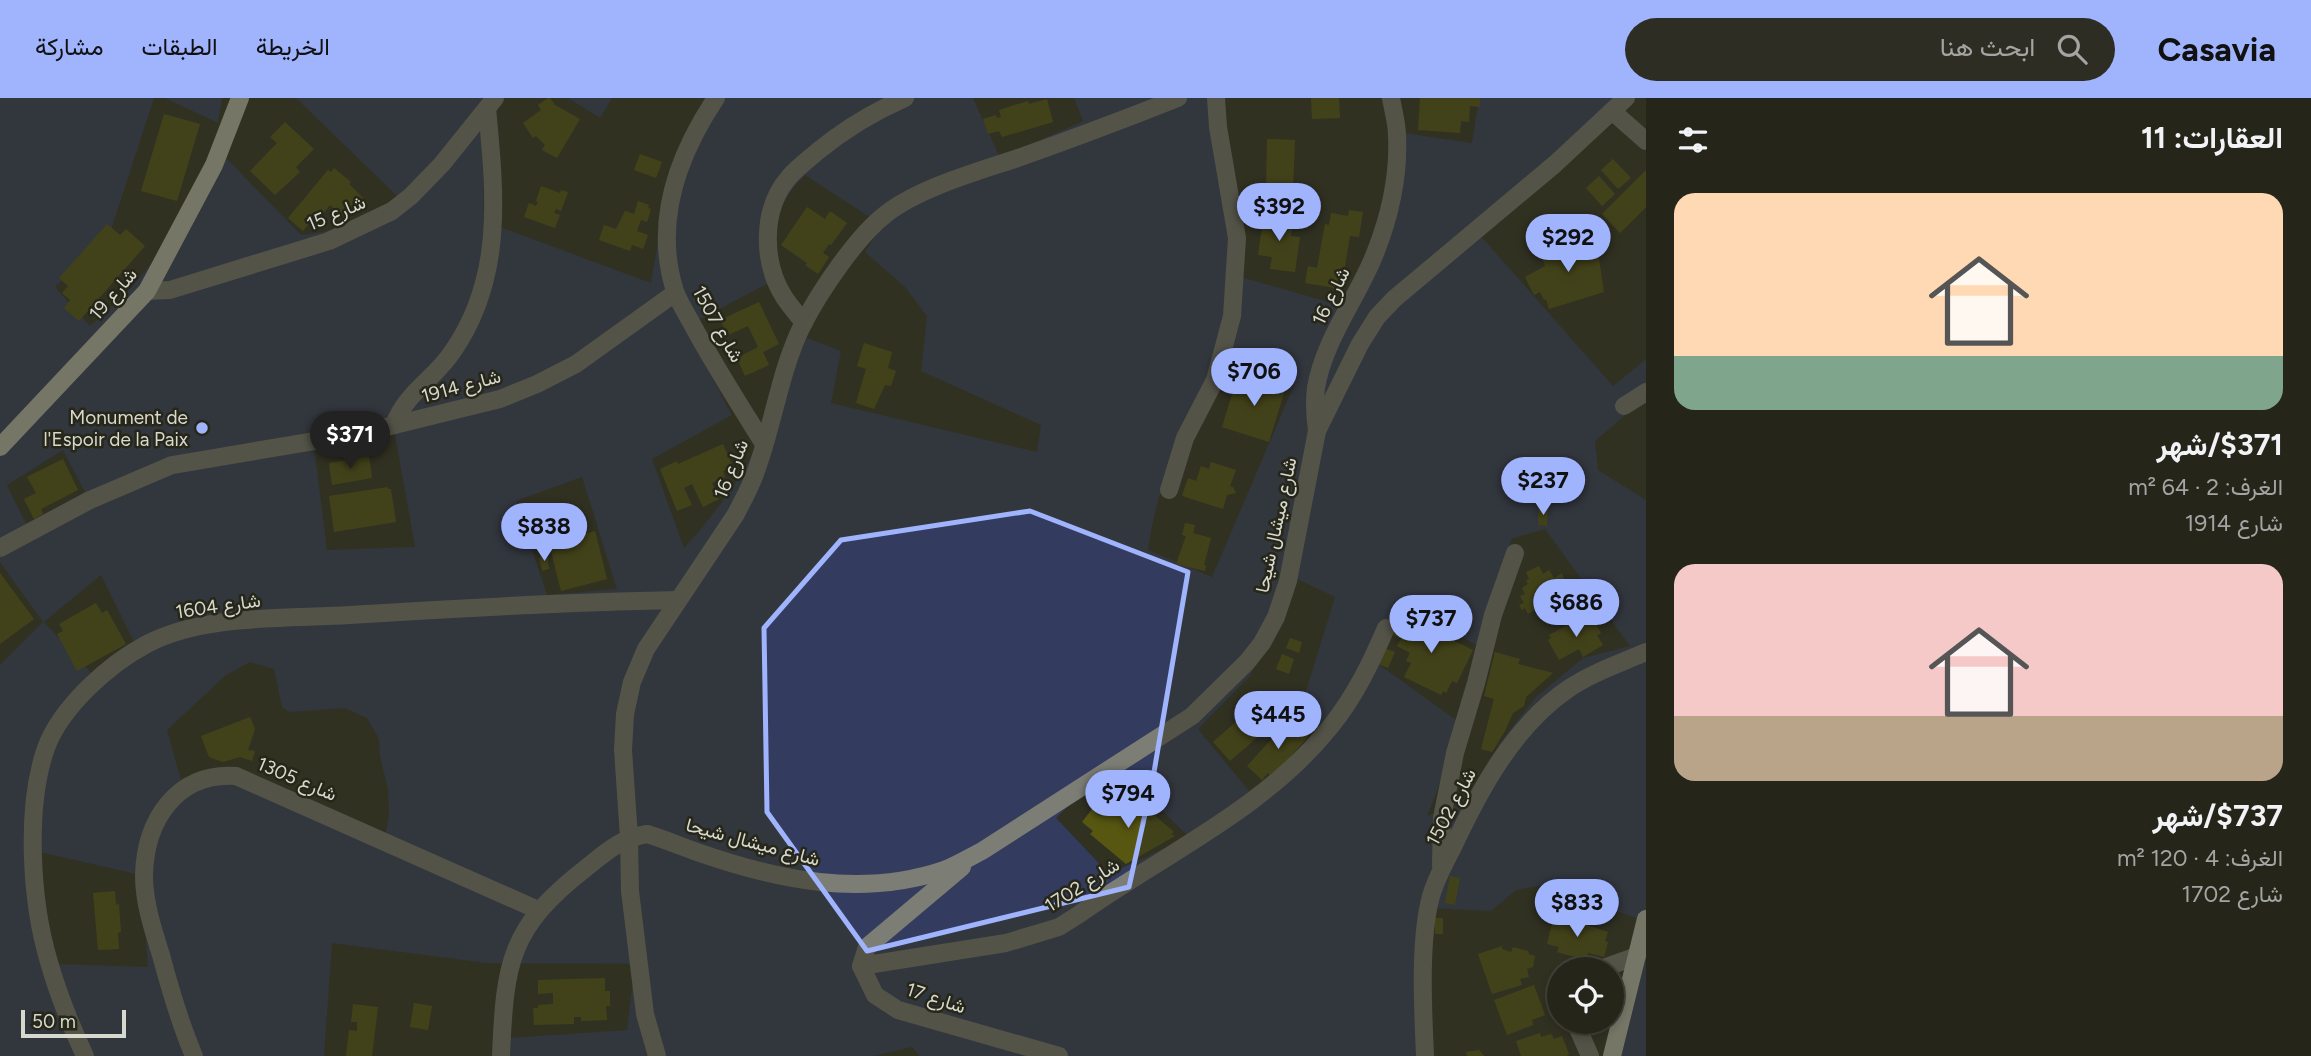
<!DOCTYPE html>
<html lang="ar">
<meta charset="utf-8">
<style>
body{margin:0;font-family:Figtree,Vazirmatn,sans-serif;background:#2d2d23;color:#f1f3f6;direction:rtl;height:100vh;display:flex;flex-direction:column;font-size:26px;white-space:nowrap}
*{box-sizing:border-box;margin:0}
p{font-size:23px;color:#a3a5a2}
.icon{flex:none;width:38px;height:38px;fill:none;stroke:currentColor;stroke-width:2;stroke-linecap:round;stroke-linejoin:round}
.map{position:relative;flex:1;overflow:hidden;direction:ltr}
.panel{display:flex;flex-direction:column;background:#25251a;width:665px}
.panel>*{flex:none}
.controls{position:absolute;left:1547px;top:859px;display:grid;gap:14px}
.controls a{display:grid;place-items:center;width:77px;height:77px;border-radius:50%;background:#25251a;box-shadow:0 4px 10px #0003,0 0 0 2px #424239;font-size:35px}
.scale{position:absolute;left:21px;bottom:18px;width:105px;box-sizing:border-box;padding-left:7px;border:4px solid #d7d8ce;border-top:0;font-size:19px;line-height:24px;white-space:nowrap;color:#d7d8ce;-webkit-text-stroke:5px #272719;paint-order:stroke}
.price{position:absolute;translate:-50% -60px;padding:0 16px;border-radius:24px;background:#a0b3fd;color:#111;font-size:23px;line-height:46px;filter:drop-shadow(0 2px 4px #0008)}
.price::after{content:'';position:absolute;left:50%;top:42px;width:21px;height:16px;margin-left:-10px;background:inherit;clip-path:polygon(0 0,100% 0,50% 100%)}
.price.selected{background:#222;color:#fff}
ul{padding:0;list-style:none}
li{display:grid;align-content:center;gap:14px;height:371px;padding:0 28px}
li span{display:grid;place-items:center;height:217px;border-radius:21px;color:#555}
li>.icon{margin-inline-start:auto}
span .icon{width:126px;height:126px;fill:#fffc;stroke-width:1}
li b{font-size:30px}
h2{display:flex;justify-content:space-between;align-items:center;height:84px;padding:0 28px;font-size:30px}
header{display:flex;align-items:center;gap:42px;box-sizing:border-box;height:98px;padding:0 35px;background:#a0b3fd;color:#111}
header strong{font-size:33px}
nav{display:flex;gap:38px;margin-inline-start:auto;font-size:24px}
.search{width:490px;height:63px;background:#2d2d23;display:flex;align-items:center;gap:18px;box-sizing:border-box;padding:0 24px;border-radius:38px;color:#a3a5a2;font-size:26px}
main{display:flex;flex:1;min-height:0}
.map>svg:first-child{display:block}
.green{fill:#333c5e;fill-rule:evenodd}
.building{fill:#585711}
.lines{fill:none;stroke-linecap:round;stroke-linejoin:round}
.minor{stroke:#7c7d75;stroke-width:18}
.major{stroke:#c9c9ba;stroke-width:18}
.marked{fill:none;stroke:#a0b3fd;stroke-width:5;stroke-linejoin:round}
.poi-dot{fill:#a0b3fd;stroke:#272719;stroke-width:2.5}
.labels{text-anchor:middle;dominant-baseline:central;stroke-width:5;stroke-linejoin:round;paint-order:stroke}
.street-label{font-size:19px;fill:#d7d8ce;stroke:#272719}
.poi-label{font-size:19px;fill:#d7d8ce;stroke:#272719;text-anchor:end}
</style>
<header>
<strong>Casavia</strong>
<div class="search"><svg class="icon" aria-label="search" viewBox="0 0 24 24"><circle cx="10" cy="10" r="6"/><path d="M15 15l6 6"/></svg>ابحث هنا</div>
<nav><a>الخريطة</a><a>الطبقات</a><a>مشاركة</a></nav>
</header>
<main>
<section class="panel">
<h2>العقارات: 11<svg class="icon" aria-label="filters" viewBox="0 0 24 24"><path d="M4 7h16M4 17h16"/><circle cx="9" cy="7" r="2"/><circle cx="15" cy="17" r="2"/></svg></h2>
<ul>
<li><span style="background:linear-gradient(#ffd9b3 75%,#7fa58c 0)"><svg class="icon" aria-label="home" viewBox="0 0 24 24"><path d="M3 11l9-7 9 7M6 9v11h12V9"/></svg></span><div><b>$371/شهر</b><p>الغرف: 2 · 64 m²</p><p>شارع 1914</p></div></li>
<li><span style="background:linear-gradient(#f6c9c9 70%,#b9a48a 0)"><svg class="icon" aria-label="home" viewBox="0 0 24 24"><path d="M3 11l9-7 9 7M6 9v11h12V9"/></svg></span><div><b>$737/شهر</b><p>الغرف: 4 · 120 m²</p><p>شارع 1702</p></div></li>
</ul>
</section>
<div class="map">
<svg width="1646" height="958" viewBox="0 0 1646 958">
<rect width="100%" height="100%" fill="#313122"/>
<!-- green -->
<g class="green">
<path d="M0 0H154L109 138 55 189 90 228 130 191 166 149 224 58 301 137C336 134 369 120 397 98L296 0H499L482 23 484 123 651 185 664 107 716 0H973L1000 60 1083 23 1074 0H1219L1237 178 1357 212 1387 119 1390 33 1472 45 1479 0H1622L1472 128 1613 288 1646 261V299L1595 343 1598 372 1646 402V958H1611L1642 822 1542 787 1516 792 1491 813 1426 810 1433 958H920L912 949 873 958H496V941L627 932 635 866 487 865 332 845 324 958H0V567L43 524 0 464ZM805 77 882 127 865 154 905 189 927 218 921 273 1041 327 1037 354 831 305 841 253 807 240C788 272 777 305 761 339 742 380 714 417 684 450L652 361 732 317 685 229 769 185C774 138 769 113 805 77ZM1219 256 1294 287 1212 479 1148 452C1158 379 1188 321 1219 256ZM392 320 415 449 327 452 313 341ZM63 352 85 394 26 426 7 387ZM582 379 617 491 547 497 516 403ZM1545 431 1630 548 1583 560 1536 599 1499 646 1474 701 1427 718 1463 627 1378 566 1394 503 1488 553 1511 441ZM101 477 138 552 96 580 44 524ZM1289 477 1335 499 1302 606 1327 636 1258 704 1198 631 1251 577ZM250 564 274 571 282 609 289 614 345 610 367 620 379 641 380 659 388 691 389 718 384 744 226 681 184 693 167 632 225 578ZM1113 664 1189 739 1109 776 1056 720ZM35 753 141 777 148 869 53 866Z"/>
<path d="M165 0H222L218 25Z"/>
<path d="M568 0H612L600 20Z"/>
</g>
<!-- building -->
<g class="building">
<path d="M548 0H550L555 7 580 21 557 60 542 52 545 47 536 38 533 40 523 25 541 12 538 7Z"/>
<path d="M1311 0H1339L1340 20 1312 21Z"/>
<path d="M1420 0H1480V9L1470 8 1469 24 1461 23 1460 35 1418 32Z"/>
<path d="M1047 1 1053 24 1002 39 999 33 988 36 983 21 996 17 997 20 1001 19 999 12 1028 3 1029 6Z"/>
<path d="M164 16 200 26 177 103 141 93Z"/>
<path d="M285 24 314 51 296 69 300 74 275 97 250 73 277 45 270 39Z"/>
<path d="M1267 41 1295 42 1293 92 1266 91Z"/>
<path d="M640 56 662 64 656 80 634 72Z"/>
<path d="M1613 61 1631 80 1618 91 1601 72Z"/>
<path d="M334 70 351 84 349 86 368 105 362 112 356 107 345 120 330 107 313 127 310 124 303 133 288 120 328 72 331 74Z"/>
<path d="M1646 72V109L1620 135 1602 116Z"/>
<path d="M1599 78 1615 96 1602 108 1586 90Z"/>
<path d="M541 88 560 95 561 92 568 94 561 113 556 111 554 115 560 117 555 130 524 119 529 105 536 108 538 104 536 103Z"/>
<path d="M638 103 649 107 648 110 651 111 647 124 641 122 637 133 648 137 643 151 632 147 630 153 599 142 604 127 616 131 625 113 634 116Z"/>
<path d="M807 109 825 121 830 113 847 125 831 147 829 146 823 155 829 159 818 176 805 167 807 165 781 147Z"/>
<path d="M1349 112 1363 114 1359 139 1350 138 1341 191 1305 185 1308 168 1317 170 1325 126 1329 127 1331 115 1348 118Z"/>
<path d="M1264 115 1293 120 1291 138 1300 139 1295 174 1270 171 1272 159 1258 157Z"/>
<path d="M107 126 120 137 126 131 145 148 79 223 64 210 70 202 62 195 68 188 59 180Z"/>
<path d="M1567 143H1588V155L1598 154 1604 194 1549 211 1546 201 1544 202 1540 194 1534 197 1525 179 1545 168 1540 156Z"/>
<path d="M759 204 779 246 763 254 769 267 745 278 737 260 758 249 748 228 728 237 720 222Z"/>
<path d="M864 245 892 254 888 270 896 273 891 288 885 287 874 311 856 305 866 271 857 268Z"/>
<path d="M1238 277 1285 292 1269 344 1222 329Z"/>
<path d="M723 346 733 369 723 373 725 379 712 385 719 401 703 409 692 386 684 390 692 407 677 413 660 371 677 363 678 366Z"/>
<path d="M369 358 372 380 332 387 329 365Z"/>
<path d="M63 361 78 392 41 411 43 416 34 421 24 401 36 395 27 379Z"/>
<path d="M1211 364 1236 372 1230 388 1233 389 1236 395 1227 397 1223 411 1182 398 1188 380 1196 383 1201 368 1209 371Z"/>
<path d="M388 389V391H391L396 424 334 434 329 398Z"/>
<path d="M1538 411H1548L1547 428 1538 427Z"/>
<path d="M1185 425 1195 427 1193 435 1211 440 1204 467H1206L1205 473 1176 466 1186 438 1182 437Z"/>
<path d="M595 433 607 481 561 493 549 445Z"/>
<path d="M547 457 549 471 542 473 539 459Z"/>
<path d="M1539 468 1543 476 1549 472 1554 480 1562 475 1571 500 1563 504 1566 509 1545 520 1539 509 1528 516 1525 510 1522 512 1519 507 1524 505 1520 498 1525 496 1522 490 1528 486 1526 483 1529 481 1526 474Z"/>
<path d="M0 475 34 521 0 546Z"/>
<path d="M96 505 102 515 107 512 126 546 77 573 57 536 63 533 59 526Z"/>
<path d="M1403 513 1425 524 1423 528 1473 552 1457 585 1452 583 1446 595 1443 593 1441 597 1404 579 1411 565 1406 563 1410 555 1397 548 1401 541 1392 537Z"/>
<path d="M1585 521 1587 524 1593 521 1601 535 1597 537 1603 547 1583 559 1579 551 1559 562 1548 542 1551 540 1549 537 1569 526 1571 529Z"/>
<path d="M1290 540 1302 544 1299 555 1286 550Z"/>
<path d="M1384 550 1395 554 1388 570 1378 566Z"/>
<path d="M1495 554 1520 561 1518 566 1553 575 1526 599 1524 608 1513 615 1505 633 1492 654 1481 651 1494 601 1484 598Z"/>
<path d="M1282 556 1294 561 1289 576 1276 571Z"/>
<path d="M1256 606 1273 626 1230 663 1213 644Z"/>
<path d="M250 619 255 631 248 652 255 653 252 663 240 659 223 664 209 659 201 638Z"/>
<path d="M1289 622 1308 639 1272 679 1268 675 1262 682 1247 668Z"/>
<path d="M1129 695 1174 734 1171 736 1175 738 1126 766 1090 736 1093 733 1082 724 1092 711 1100 718 1105 712 1110 717Z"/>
<path d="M1450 778 1460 780 1455 807 1445 805Z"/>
<path d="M115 793 116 807 119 806 121 834 118 835 119 851 98 852 93 795Z"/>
<path d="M1560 818 1608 834 1605 843 1608 844 1604 859 1588 855 1586 862 1557 854 1559 849 1547 846 1553 822 1559 824Z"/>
<rect x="1435" y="820" width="8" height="16"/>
<path d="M1502 848V851L1511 854 1513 849 1528 853 1529 856 1535 858 1533 869 1527 871 1529 879 1520 881 1522 887 1492 896 1478 856Z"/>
<path d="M605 880V893H610V908H606L607 922 581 923V919H574V926L534 927 533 910H538V907L553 906V895L538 896V882Z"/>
<path d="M1534 887 1545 917 1532 922 1533 927 1507 937 1494 902Z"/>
<path d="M414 905 432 908 428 932 410 929Z"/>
<path d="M353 906 378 909 372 958H346L349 932 357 933V924H351Z"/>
<path d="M1540 935 1541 939 1551 936 1554 941 1562 938 1569 956 1567 958H1521L1516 943Z"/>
<path d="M1479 952 1484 958H1467L1466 954Z"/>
</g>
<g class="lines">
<!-- minor -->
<g class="minor">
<path d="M716 0C678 57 653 124 675 193 679 204 686 215 692 226 714 267 739 306 764 346"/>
<path d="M1612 13 1646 43"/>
<path d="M147 193 170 192 329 143 392 113 411 98 442 66 495 0"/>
<path d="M804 225C797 216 790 208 784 199 762 164 761 110 790 78 798 69 809 61 818 53 845 31 873 14 905 0"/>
<path d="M1624 308 1646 294"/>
<path d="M394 327C407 293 433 283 453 253 504 179 495 96 487 10"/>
<path d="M1317 333C1315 318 1314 305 1316 290 1324 241 1359 198 1376 153 1390 117 1399 76 1397 37 1397 25 1393 12 1391 0"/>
<path d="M1169 392 1185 340 1215 282 1232 218 1237 140 1218 29 1216 0"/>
<path d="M0 450 90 402 172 367 362 335 500 301 537 286 576 266 675 195"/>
<path d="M1441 767 1442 720 1455 655 1476 585 1493 517 1515 455"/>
<path d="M962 769 867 849 861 868 875 897 898 912 1059 958"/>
<path d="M861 868 1006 845 1059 829 1078 817C1162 757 1265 711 1331 628 1355 598 1371 565 1386 530"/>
<path d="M1598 872 1637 858"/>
<path d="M1575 924 1590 958"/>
<path d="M85 958C71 928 58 896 49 864 31 804 25 710 46 650 61 609 109 566 147 546 204 516 287 521 350 517 459 510 568 504 677 502"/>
<path d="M194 958C180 925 170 891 161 857 153 832 144 804 144 778 145 722 177 674 236 678L538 812"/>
<path d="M501 958C505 864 509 830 586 770 606 754 621 740 647 736 664 741 680 748 697 754 777 782 861 800 944 772 957 767 970 759 982 753L1192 618 1247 564 1262 545 1276 519 1288 483 1317 333 1360 246 1377 219 1394 201 1555 66 1626 0"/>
<path d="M657 958 645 916 630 793 629 739 623 652 625 616 632 584 646 551 736 416C743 402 751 388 756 373 774 324 780 272 803 226 820 193 857 138 886 116 919 90 979 73 1018 60 1072 41 1125 21 1178 0"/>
<path d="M1425 958C1423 912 1419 842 1431 798 1436 781 1445 764 1453 749 1480 691 1514 628 1568 591 1591 575 1621 565 1646 554"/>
</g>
<!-- major -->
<g class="major">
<path d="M0 349 147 193 214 67 240 0"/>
<path d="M1612 958 1646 821"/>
</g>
</g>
<!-- marked area -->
<path d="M0 0H1646V958H0ZM1030 413 1188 474 1153 680 1129 789 867 853 767 714 764 530 841 442Z" fill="#313122" fill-opacity=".55" fill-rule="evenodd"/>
<path class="marked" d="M1030 413 1188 474 1153 680 1129 789 867 853 767 714 764 530 841 442Z"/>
<!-- markers -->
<circle class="poi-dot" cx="202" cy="330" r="7"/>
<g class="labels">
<!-- street labels -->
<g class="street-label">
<text transform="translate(336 115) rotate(-23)">شارع 15</text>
<text transform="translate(113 196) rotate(-49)">شارع 19</text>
<text transform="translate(1331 198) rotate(-64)">شارع 16</text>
<text transform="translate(718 226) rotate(61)">شارع 1507</text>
<text transform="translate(461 288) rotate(-15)">شارع 1914</text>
<text transform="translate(731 371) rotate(-68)">شارع 16</text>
<text transform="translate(1276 427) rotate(-78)">شارع ميشال شيحا</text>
<text transform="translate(218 508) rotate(-8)">شارع 1604</text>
<text transform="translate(297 681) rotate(23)">شارع 1305</text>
<text transform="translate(1451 709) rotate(-62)">شارع 1502</text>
<text transform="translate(753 744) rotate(15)">شارع ميشال شيحا</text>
<text transform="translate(1082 787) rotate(-32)">شارع 1702</text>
<text transform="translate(936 900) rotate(18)">شارع 17</text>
</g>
<!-- poi labels -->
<g class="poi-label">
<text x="188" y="319">Monument de<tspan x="188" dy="22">l'Espoir de la Paix</tspan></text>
</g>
</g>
</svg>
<div class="controls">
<a><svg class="icon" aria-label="locate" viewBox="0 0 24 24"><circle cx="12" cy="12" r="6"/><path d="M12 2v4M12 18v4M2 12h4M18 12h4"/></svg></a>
</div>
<div class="scale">50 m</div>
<b class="price" style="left:1279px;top:145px">$392</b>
<b class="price" style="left:1568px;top:176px">$292</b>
<b class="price" style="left:1254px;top:310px">$706</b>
<b class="price selected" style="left:350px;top:373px">$371</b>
<b class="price" style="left:1543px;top:419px">$237</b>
<b class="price" style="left:544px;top:465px">$838</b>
<b class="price" style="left:1576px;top:541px">$686</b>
<b class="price" style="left:1431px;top:557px">$737</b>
<b class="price" style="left:1278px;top:653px">$445</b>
<b class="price" style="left:1128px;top:732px">$794</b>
<b class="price" style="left:1577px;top:841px">$833</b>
</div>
</main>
